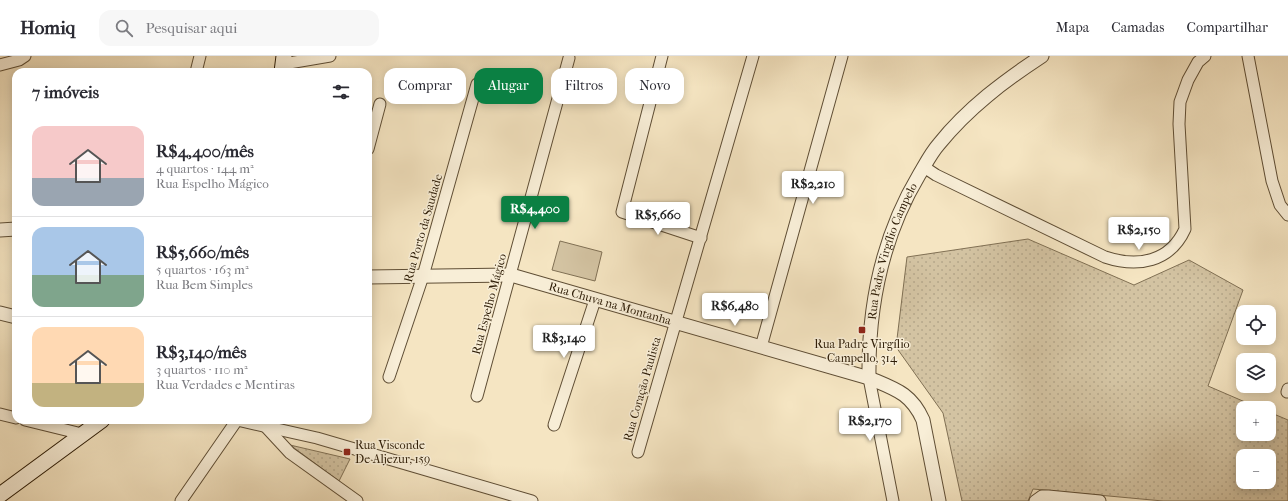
<!DOCTYPE html>
<html lang="pt">
<meta charset="utf-8">
<style>
body{margin:0;font-family:"IM FELL French Canon",serif;background:#f7f7f7;color:#2b2b33;height:100vh;display:flex;flex-direction:column;font-size:15px;white-space:nowrap}
*{box-sizing:border-box;margin:0}
p{font-size:13px;color:#7c7c81}
.icon{flex:none;width:22px;height:22px;fill:none;stroke:currentColor;stroke-width:2;stroke-linecap:round;stroke-linejoin:round}
.map{position:relative;flex:1;overflow:hidden}
.side{position:absolute;left:12px;top:12px;width:360px;height:356px;display:flex;flex-direction:column;background:#fff;border-radius:12px;box-shadow:0 2px 10px #0003}
.side>*{flex:none}
.top-card{position:absolute;left:384px;top:12px;width:380px;height:36px;display:flex;gap:8px}
.tools{position:absolute;left:1236px;top:249px;display:grid;gap:8px}
.tools a{display:grid;place-items:center;width:40px;height:40px;border-radius:8px;background:#fff;box-shadow:0 2px 10px #0003;font-size:20px}
.price{position:absolute;translate:-50% -34px;padding:0 9px;border-radius:4px;background:#fff;color:#222;font-size:13px;line-height:26px;filter:drop-shadow(0 1px 2px #0008)}
.price::after{content:'';position:absolute;left:50%;top:24px;width:12px;height:9px;margin-left:-6px;background:inherit;clip-path:polygon(0 0,100% 0,50% 100%)}
.price.current{background:#0b8043;color:#fff}
ul{padding:0;list-style:none}
li{display:flex;align-items:center;gap:12px;height:100px;padding:0 20px}
li+li{border-top:1px solid #e1e1e2}
li span{display:grid;place-items:center;flex:none;width:112px;height:80px;border-radius:12px;color:#555}
li>.icon{margin-inline-start:auto}
span .icon{width:48px;height:48px;fill:#fffc;stroke-width:1}
li b{font-size:17px}
h2{display:flex;justify-content:space-between;align-items:center;height:48px;padding:0 20px;font-size:17px}
.tag{padding:0 14px;border-radius:12px;background:#fff;box-shadow:0 2px 10px #0003;font-size:14px;line-height:36px}
.tag.current{background:#0b8043;color:#fff}
header{display:flex;align-items:center;gap:24px;box-sizing:border-box;height:56px;padding:0 20px;background:#fff;border-bottom:1px solid #e1e1e2}
header strong{font-size:19px}
nav{display:flex;gap:22px;margin-inline-start:auto;font-size:14px}
.search{width:280px;height:36px;background:#f7f7f7;display:flex;align-items:center;gap:10px;box-sizing:border-box;padding:0 14px;border-radius:12px;color:#7c7c81;font-size:15px}
.map>svg:first-child{display:block}
.green{fill:url(#green-dots);stroke:#807054;fill-rule:evenodd}
.pitch{fill:#d3c3a2;stroke:#807054}
.lines{fill:none;stroke-linecap:round;stroke-linejoin:round}
.minor-casing{stroke:#5f4e35;stroke-width:13}
.tertiary-casing{stroke:#5f4e35;stroke-width:15}
.secondary-casing{stroke:#2d1c06;stroke-width:17}
.minor{stroke:#f8eed7;stroke-width:11}
.tertiary{stroke:#f8eed7;stroke-width:13}
.secondary{stroke:#f8eed7;stroke-width:15}
.poi-dot{fill:#8f2418;stroke:#f8eed7;stroke-width:1.5}
.labels{text-anchor:middle;dominant-baseline:central;stroke-width:3;stroke-linejoin:round;paint-order:stroke}
.street-label{font-size:12px;fill:#2d1c06;stroke:#f8eed7}
.poi-label{font-size:12px;fill:#2d1c06;stroke:#f8eed7}
</style>
<header>
<strong>Homiq</strong>
<div class="search"><svg class="icon" aria-label="search" viewBox="0 0 24 24"><circle cx="10" cy="10" r="6"/><path d="M15 15l6 6"/></svg>Pesquisar aqui</div>
<nav><a>Mapa</a><a>Camadas</a><a>Compartilhar</a></nav>
</header>
<div class="map">
<svg width="1288" height="445" viewBox="0 0 1288 445">
<defs>
<pattern id="green-dots" width="8" height="8" patternUnits="userSpaceOnUse"><rect width="8" height="8" fill="#d3c3a2"/><path d="M2 2h.1M6 6h.1" fill="none" stroke="#b5a78a" stroke-width="1.8" stroke-linecap="round"/></pattern>
</defs>
<rect width="100%" height="100%" fill="#f5e5c2"/>
<filter id="stains"><feTurbulence type="fractalNoise" baseFrequency=".005" numOctaves="4"/><feColorMatrix values="0 0 0 0 .2 0 0 0 0 .09 0 0 0 0 .02 0 0 0 .5 -.17"/></filter>
<radialGradient id="worn" r=".72"><stop offset=".6" stop-color="#630" stop-opacity="0"/><stop offset="1" stop-color="#630" stop-opacity=".3"/></radialGradient>
<!-- green -->
<g class="green">
<path d="M1028 183 1134 229 1189 204 1243 234 1208 330 1259 352H1243V378H1269V356L1288 364V445H1163L1033 433 1028 445H962L943 357 896 291 907 201ZM1243 400H1269V426H1243Z"/>
<path d="M290 389 350 403 339 425Z"/>
</g>
<!-- pitch -->
<path class="pitch" d="M560 185 602 196 595 225 552 214Z"/>
<g class="lines">
<!-- minor casing -->
<g class="minor-casing">
<g id="minor">
<path d="M662 0 622 156 701 182"/>
<path d="M1248 0 1272 125 1280 149 1288 159"/>
<path d="M283 8 330 0"/>
<path d="M0 9 19 4 25 0"/>
<path d="M196 16 200 0"/>
<path d="M368 93 380 48"/>
<path d="M924 111 936 119 1105 201C1138 212 1170 206 1185 173L1179 68 1180 46 1188 24 1198 6 1205 0"/>
<path d="M761 291 842 0"/>
<path d="M389 321 423 220 477 28"/>
<path d="M869 322 893 445"/>
<path d="M1287 336 1288 333"/>
<path d="M477 340 569 2"/>
<path d="M0 358 16 362"/>
<path d="M25 364 82 378"/>
<path d="M237 364 317 382 532 445"/>
<path d="M554 369 595 244"/>
<path d="M265 370 290 397 357 445"/>
<path d="M638 396 753 0"/>
<path d="M181 445 237 364"/>
<path d="M1035 445 1042 440H1048L1100 445"/>
</g>
</g>
<!-- tertiary casing -->
<g class="tertiary-casing">
<g id="tertiary">
<path d="M0 174 16 173"/>
<path id="s1" d="M368 221 511 219 869 322C895 333 911 337 923 364L939 445"/>
<path d="M0 257 16 261"/>
<path id="s2" d="M869 322C868 250 882 181 919 119 925 109 931 97 939 88 968 52 1004 25 1042 0"/>
</g>
</g>
<!-- secondary casing -->
<g class="secondary-casing">
<g id="secondary">
<path d="M282 16 284 0"/>
<path d="M0 439 102 364"/>
</g>
</g>
<!-- minor -->
<use href="#minor" class="minor"/>
<!-- tertiary -->
<use href="#tertiary" class="tertiary"/>
<!-- secondary -->
<use href="#secondary" class="secondary"/>
</g>
<!-- markers -->
<g class="poi-dot">
<rect x="858" y="270" width="8" height="8" rx="2"/>
<rect x="343" y="392" width="8" height="8" rx="2"/>
</g>
<g class="labels">
<!-- street labels -->
<g class="street-label">
<text transform="translate(423 172) rotate(-74)">Rua Porto da Saudade</text>
<text stroke="none"><textPath href="#s2" startOffset="130">Rua Padre Virgílio Campelo</textPath></text>
<text transform="translate(489 248) rotate(-75)">Rua Espelho Mágico</text>
<text stroke="none"><textPath href="#s1" startOffset="246">Rua Chuva na Montanha</textPath></text>
<text transform="translate(642 333) rotate(-74)">Rua Coração Paulista</text>
</g>
<!-- poi labels -->
<g class="poi-label">
<text x="862" y="288">Rua Padre Virgílio<tspan x="862" dy="14">Campello, 314</tspan></text>
<text x="355" y="389" text-anchor="start">Rua Visconde<tspan x="355" dy="14">De Aljezur, 159</tspan></text>
</g>
</g>
<rect width="100%" height="100%" filter="url(#stains)"/>
<rect width="100%" height="100%" fill="url(#worn)"/>
</svg>
<div class="tools">
<a><svg class="icon" aria-label="locate" viewBox="0 0 24 24"><circle cx="12" cy="12" r="6"/><path d="M12 2v4M12 18v4M2 12h4M18 12h4"/></svg></a>
<a><svg class="icon" aria-label="layers" viewBox="0 0 24 24"><path d="M12 4l9 5-9 5-9-5zM3 14l9 5 9-5"/></svg></a>
<a>+</a>
<a>−</a>
</div>
<b class="price" style="left:813px;top:149px">R$2,210</b>
<b class="price current" style="left:535px;top:174px">R$4,400</b>
<b class="price" style="left:658px;top:180px">R$5,660</b>
<b class="price" style="left:1139px;top:195px">R$2,150</b>
<b class="price" style="left:735px;top:271px">R$6,480</b>
<b class="price" style="left:564px;top:303px">R$3,140</b>
<b class="price" style="left:870px;top:386px">R$2,170</b>
<div class="top-card">
<a class="tag">Comprar</a>
<a class="tag current">Alugar</a>
<a class="tag">Filtros</a>
<a class="tag">Novo</a>
</div>
<section class="side">
<h2>7 imóveis<svg class="icon" aria-label="filters" viewBox="0 0 24 24"><path d="M4 7h16M4 17h16"/><circle cx="9" cy="7" r="2"/><circle cx="15" cy="17" r="2"/></svg></h2>
<ul>
<li><span style="background:linear-gradient(#f6c9c9 65%,#9aa5b1 0)"><svg class="icon" aria-label="home" viewBox="0 0 24 24"><path d="M3 11l9-7 9 7M6 9v11h12V9"/></svg></span><div><b>R$4,400/mês</b><p>4 quartos · 144 m²</p><p>Rua Espelho Mágico</p></div></li>
<li><span style="background:linear-gradient(#a9c7e8 60%,#7fa58c 0)"><svg class="icon" aria-label="home" viewBox="0 0 24 24"><path d="M3 11l9-7 9 7M6 9v11h12V9"/></svg></span><div><b>R$5,660/mês</b><p>5 quartos · 163 m²</p><p>Rua Bem Simples</p></div></li>
<li><span style="background:linear-gradient(#ffd9b3 70%,#c2b280 0)"><svg class="icon" aria-label="home" viewBox="0 0 24 24"><path d="M3 11l9-7 9 7M6 9v11h12V9"/></svg></span><div><b>R$3,140/mês</b><p>3 quartos · 110 m²</p><p>Rua Verdades e Mentiras</p></div></li>
</ul>
</section>
</div>
